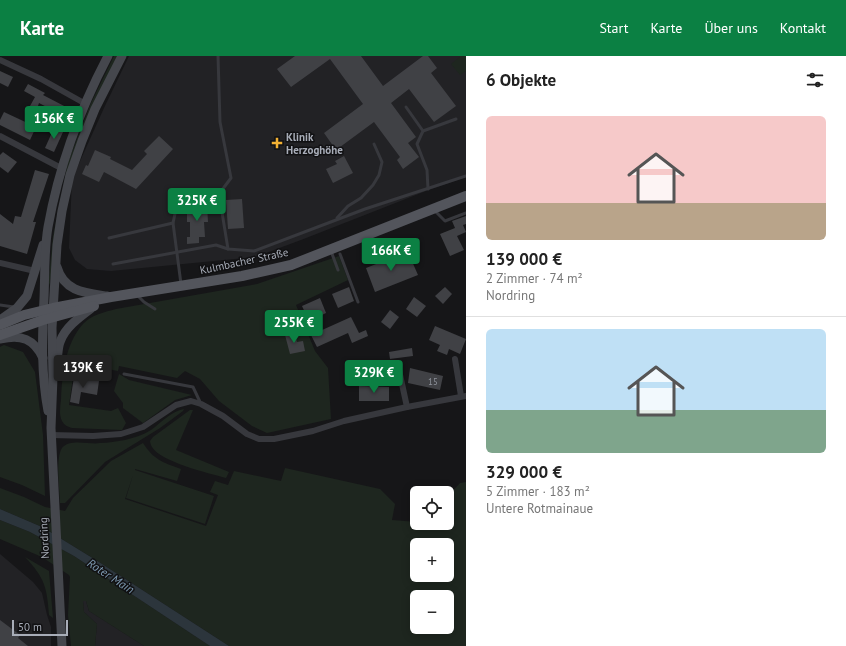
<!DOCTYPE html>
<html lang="de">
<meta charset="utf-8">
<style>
body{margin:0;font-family:"PT Sans",sans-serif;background:#f2f2f2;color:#222;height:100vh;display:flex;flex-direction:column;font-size:15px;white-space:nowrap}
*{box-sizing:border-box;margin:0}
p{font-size:13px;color:#767676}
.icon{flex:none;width:22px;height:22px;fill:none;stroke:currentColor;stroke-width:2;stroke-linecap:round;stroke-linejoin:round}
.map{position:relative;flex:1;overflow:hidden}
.sheet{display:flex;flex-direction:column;background:#fff;width:380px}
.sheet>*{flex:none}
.tools{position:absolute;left:410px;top:430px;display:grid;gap:8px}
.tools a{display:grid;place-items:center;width:44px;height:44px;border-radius:6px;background:#fff;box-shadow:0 2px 10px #0003;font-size:20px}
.scale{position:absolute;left:12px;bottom:10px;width:56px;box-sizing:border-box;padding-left:4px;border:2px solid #a8adb8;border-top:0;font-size:11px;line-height:14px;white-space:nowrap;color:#a8adb8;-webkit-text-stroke:3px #111113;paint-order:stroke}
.price{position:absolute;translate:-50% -34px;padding:0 9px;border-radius:4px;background:#0b8043;color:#fff;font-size:13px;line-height:26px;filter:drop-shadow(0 1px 2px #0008)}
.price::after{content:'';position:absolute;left:50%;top:24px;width:12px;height:9px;margin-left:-6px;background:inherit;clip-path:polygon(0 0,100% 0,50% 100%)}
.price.active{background:#222;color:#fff}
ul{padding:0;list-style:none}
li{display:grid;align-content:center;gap:8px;height:212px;padding:0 20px}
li+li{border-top:1px solid #e0e0e0}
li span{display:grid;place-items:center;height:124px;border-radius:6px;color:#555}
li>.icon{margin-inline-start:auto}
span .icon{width:72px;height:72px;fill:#fffc;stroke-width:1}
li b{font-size:17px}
h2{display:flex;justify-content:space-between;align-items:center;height:48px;padding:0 20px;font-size:17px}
header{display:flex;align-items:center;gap:24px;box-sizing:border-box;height:56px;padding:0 20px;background:#0b8043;color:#fff}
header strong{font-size:19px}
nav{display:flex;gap:22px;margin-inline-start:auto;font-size:14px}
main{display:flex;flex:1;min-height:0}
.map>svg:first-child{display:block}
.built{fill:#222225}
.green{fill:#1e261f;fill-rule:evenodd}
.water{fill:#2c353c}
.building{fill:#404145}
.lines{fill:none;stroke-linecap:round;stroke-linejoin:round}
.service{stroke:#37383d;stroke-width:3}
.minor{stroke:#37383d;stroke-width:6}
.secondary{stroke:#45474d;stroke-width:9}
.primary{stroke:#53555c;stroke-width:10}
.poi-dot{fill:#f2b134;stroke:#111113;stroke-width:1.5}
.labels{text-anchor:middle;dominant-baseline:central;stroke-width:3;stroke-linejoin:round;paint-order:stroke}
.number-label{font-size:9px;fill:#8e929b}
.poi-label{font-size:11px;font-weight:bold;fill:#a8adb8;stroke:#111113;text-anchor:start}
.street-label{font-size:11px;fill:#a8adb8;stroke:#111113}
.water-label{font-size:12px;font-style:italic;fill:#7f9bb3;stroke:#111113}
</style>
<header>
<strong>Karte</strong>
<nav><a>Start</a><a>Karte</a><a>Über uns</a><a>Kontakt</a></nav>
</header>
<main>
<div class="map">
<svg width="466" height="590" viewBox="0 0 466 590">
<rect width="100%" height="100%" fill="#161618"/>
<!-- built -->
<g class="built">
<path d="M129 0H466V121L426 135 301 184 255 201 111 215 87 213 75 204 69 192 72 123 104 52Z"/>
<path d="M0 498 33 526 42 537 47 559 51 571V590H0Z"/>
<path d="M83 545H86L89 555 144 590H95L97 568 84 556Z"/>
</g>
<!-- green -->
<g class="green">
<path d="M114 0H120L95 50 57 174 50 227 48 231 53 180 68 106 91 47Z"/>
<path d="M461 0H466V15L460 19 451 8Z"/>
<path d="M339 200 348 224 296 249 315 295 328 312 331 363 267 377 252 370 219 345 200 323 185 315 177 322 119 310 118 315 75 307 69 349 111 355 118 352 126 367 122 374 72 372C68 371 64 369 62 365 59 359 60 351 61 344 62 319 65 288 83 268 91 259 105 256 116 253L257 228Z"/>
<path d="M4 289 23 296 35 316 43 379 45 440 22 429 0 421V291Z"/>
<path d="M119 318 129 324 192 339 175 344 143 367 123 352V347L114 335Z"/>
<path d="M184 353 183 355 160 372 105 406 65 447H60C60 435 55 402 62 392 70 382 90 389 100 387 108 387 117 385 125 384 133 382 143 379 151 374 161 367 171 355 184 353Z"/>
<path d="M190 354H193L176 394 229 416 226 422C208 417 161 406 152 391 151 390 150 386 150 385L153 381Z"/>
<path d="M143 387C154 404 162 406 181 413L177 425 135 413V414L214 440 205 468 126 442 133 419 125 443 206 470 218 439 210 436 215 425 228 429 234 415 281 425 285 412 380 433 395 448 392 464 417 466V467H447V441L460 427 466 426V590H229L99 506 42 471 0 453V432L24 441 45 451 65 455 73 442 111 405ZM417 489H447V519H417ZM417 541H447V571H417Z"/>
<path d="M0 464 30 476 74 500 210 590H144L89 555 86 545H83L84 556 97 568 95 590H71L68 559 70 521 69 519 42 501 0 483Z"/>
<path d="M25 501 49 515 53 562 49 559C47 532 45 522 25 501Z"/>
</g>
<!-- water -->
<path class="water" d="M0 453 42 471 99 506 229 590H210L74 500 30 476 0 464Z"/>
<!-- building -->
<g class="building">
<path d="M295 0H361L383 30 423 0H428L437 12 431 17 456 50 434 66 409 33 391 47 416 81 408 87 419 101 403 113 397 104 400 101 374 66 336 94 324 77 363 48 330 3 291 31 277 13Z"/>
<path d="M0 15 13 21 8 31 0 27Z"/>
<path d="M28 28 45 37 43 39 68 52 64 60 39 47 37 53 30 50 35 41 24 35Z"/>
<path d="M4 56 36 71 30 84 0 69V64Z"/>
<path d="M54 72 63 76 54 96 45 92Z"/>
<path d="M159 80 173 93 136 133 104 116 99 126 82 118 86 109 88 110 95 94 111 101 110 103 132 114 147 98 144 95Z"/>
<path d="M3 96 17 106 8 117 0 111V99Z"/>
<path d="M344 100 353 117 333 127 326 113 337 108 335 105Z"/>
<path d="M35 114 49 118 33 166H36L27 198 0 190V158L13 168 15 160 21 161Z"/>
<path d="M242 143 244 172 228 173 226 144Z"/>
<path d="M207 148 208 166H204L205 181H199V187L187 188V181H190V166H187V157H189V149Z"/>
<path d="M466 160V168L463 169 466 176 457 180 464 194 450 200 440 178 455 172 452 165Z"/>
<path d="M404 197 407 204 411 203 418 219 375 236 366 212Z"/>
<path d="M349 231 354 245 338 252 332 238Z"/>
<path d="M445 231 452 238 443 248 435 240Z"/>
<path d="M414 241 426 250 417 261 406 253Z"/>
<path d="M320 242 326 257 309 265 302 250Z"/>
<path d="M390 254 399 261 390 273 381 266Z"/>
<path d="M351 261 359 277 366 274 368 280 352 287 348 277 317 291 311 279Z"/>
<path d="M435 270 466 283 460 298 449 293 447 299 437 295 440 289 429 284Z"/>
<path d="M294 276 297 286 303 285 305 295 290 298 285 279Z"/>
<path d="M412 292 413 300 390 303 389 296Z"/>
<path d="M410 312 443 320 440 334 408 327Z"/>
<path d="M74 321 99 325 97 339 81 336 79 348 70 346Z"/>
<path d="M359 330 389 331V345H359Z"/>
<path d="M0 564 20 579 18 582 28 590H0Z"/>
</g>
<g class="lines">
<!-- service -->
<g class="service">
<path d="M406 51 423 75 417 88 427 114 428 133"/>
<path d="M423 75 456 63"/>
<path d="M219 138 228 193"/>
<path d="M434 154 445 165 466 157"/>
<path d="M337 162 348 150 361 142 373 129 379 119 382 106 374 88"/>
<path d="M109 182 173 167"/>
<path d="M331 195 338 214"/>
<path d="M340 198 358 246"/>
<path d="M113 208 216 189 228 193 254 195 365 153 466 120"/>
<path d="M181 228 173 167 178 144 219 138 231 122 220 66 218 0"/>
<path d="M138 240 144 246 155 253"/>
<path d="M0 249 14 251"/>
<path d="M124 318 193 331 201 348"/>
</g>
<!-- minor -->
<g class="minor">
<path d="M0 4 41 23 84 47"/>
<path d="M0 80 61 112"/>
<path d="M0 207 35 215"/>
<path d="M455 303 461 340"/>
<path d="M399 314 407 351"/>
<path d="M51 379 93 380 121 378 143 371 176 349 191 345 201 348 223 360 247 378 259 383H274L313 375 344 365 407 351 466 340"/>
</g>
<!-- secondary -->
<g class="secondary">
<path d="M57 211C64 236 86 237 107 240"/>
<path d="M0 264 17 252 27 240 43 189"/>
<path d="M1 283C21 278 34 283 43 302"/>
<path d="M57 305C58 298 58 291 60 286 65 271 81 260 93 251"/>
<path d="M48 355C41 318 42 280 44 243 45 220 44 194 48 171 59 110 79 55 108 0"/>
<path d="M62 590 51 372 53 321 52 272 57 189 62 155 70 119 82 85 95 53 122 0"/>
</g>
<!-- primary -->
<g class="primary">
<path d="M0 269 24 259 53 252 111 241 242 220 291 209 466 140"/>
<path d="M0 279 43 264 94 250"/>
</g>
</g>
<!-- markers -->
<path class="poi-dot" d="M275 81h4v4h4v4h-4v4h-4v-4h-4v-4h4z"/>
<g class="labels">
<!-- number labels -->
<g class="number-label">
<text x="433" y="325">15</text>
</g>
<!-- poi labels -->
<g class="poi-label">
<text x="286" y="81">Klinik<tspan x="286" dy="13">Herzoghöhe</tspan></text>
</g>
<!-- street labels -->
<g class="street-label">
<text transform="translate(244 205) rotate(-12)">Kulmbacher Straße</text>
<text transform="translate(44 482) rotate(-93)">Nordring</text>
</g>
<!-- water labels -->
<g class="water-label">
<text transform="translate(111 520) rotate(33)">Roter Main</text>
</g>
</g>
</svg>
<div class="tools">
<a><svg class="icon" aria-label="locate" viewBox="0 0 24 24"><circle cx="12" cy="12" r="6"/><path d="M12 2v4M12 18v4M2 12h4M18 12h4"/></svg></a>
<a>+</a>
<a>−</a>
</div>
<div class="scale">50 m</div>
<b class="price" style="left:54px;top:84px">156K €</b>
<b class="price" style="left:197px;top:166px">325K €</b>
<b class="price" style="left:391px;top:216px">166K €</b>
<b class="price" style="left:294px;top:288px">255K €</b>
<b class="price active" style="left:83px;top:333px">139K €</b>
<b class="price" style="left:374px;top:338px">329K €</b>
</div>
<section class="sheet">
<h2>6 Objekte<svg class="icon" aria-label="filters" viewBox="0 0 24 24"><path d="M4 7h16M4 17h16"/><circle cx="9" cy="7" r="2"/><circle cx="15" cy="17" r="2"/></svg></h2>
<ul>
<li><span style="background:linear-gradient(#f6c9c9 70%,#b9a48a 0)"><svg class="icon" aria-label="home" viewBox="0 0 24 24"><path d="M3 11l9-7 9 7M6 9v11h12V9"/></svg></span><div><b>139 000 €</b><p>2 Zimmer · 74 m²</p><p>Nordring</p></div></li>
<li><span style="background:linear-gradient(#bfe0f5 65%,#7fa58c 0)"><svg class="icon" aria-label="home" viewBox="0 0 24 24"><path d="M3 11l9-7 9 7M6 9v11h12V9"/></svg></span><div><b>329 000 €</b><p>5 Zimmer · 183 m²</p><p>Untere Rotmainaue</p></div></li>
</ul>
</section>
</main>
